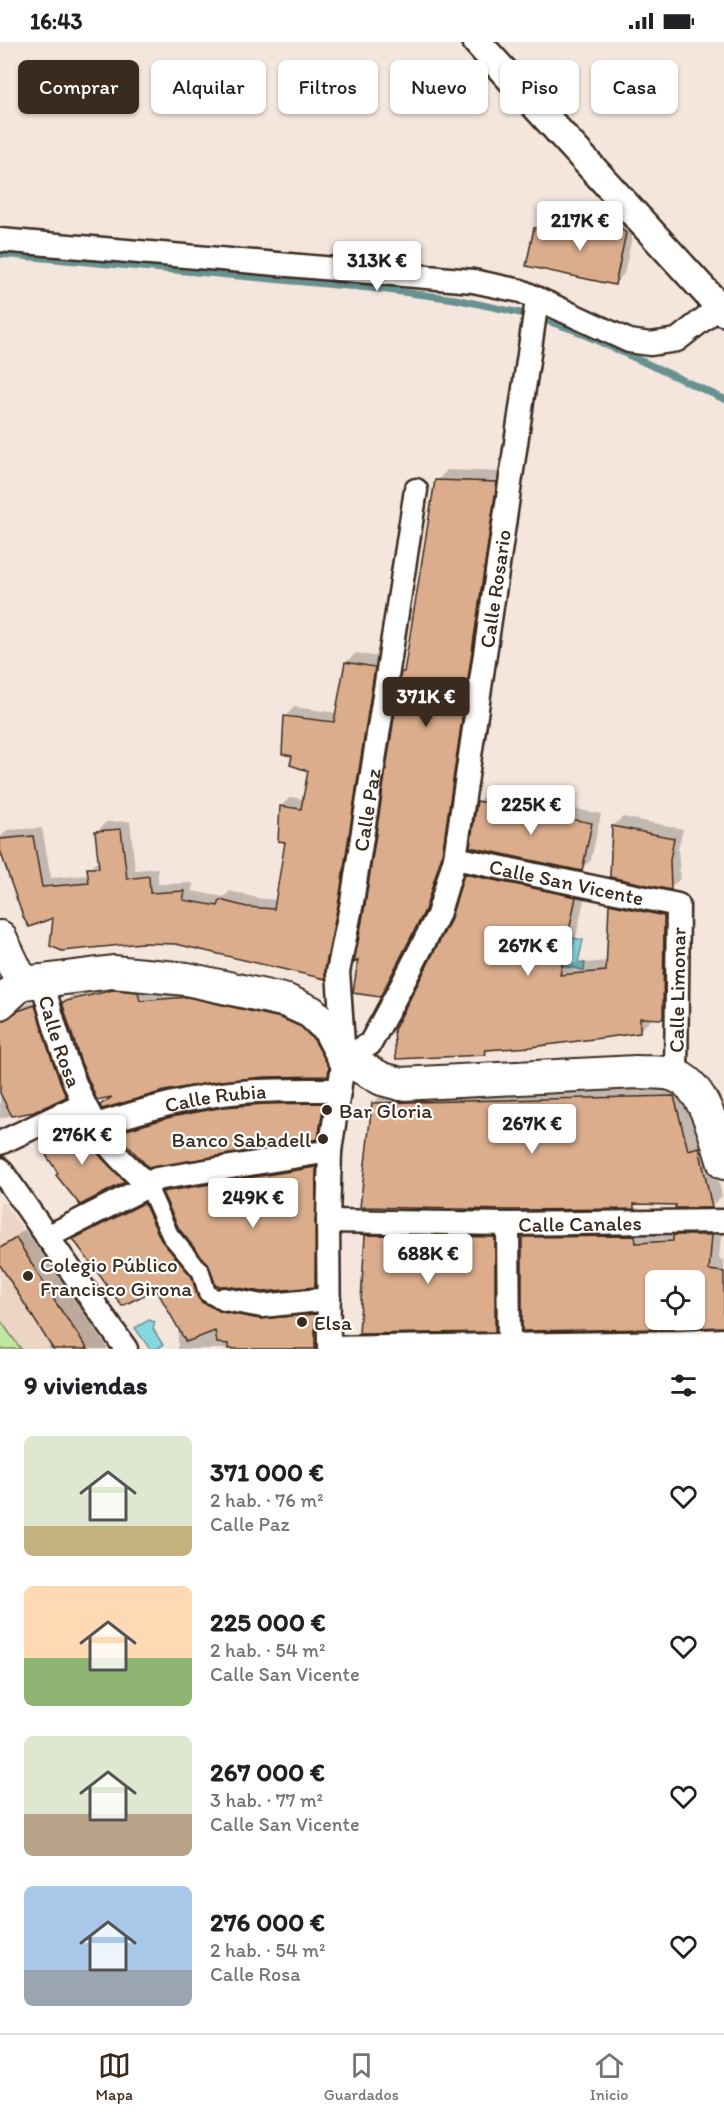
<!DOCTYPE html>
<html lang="es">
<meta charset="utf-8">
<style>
body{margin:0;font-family:Itim,sans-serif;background:#f2f2f2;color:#202124;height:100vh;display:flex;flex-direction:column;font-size:22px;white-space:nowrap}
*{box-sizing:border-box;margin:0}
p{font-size:20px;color:#757577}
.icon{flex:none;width:33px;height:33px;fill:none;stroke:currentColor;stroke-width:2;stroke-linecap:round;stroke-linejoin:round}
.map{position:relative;height:1307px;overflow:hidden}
.panel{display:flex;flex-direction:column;background:#fff;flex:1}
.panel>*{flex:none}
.hud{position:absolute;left:18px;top:18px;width:688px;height:54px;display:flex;gap:12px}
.fabs{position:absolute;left:645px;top:1228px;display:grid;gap:12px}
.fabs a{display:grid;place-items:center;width:60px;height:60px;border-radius:9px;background:#fff;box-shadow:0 2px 4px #0004;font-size:30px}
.price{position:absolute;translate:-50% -51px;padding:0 14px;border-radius:6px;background:#fff;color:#222;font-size:20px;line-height:39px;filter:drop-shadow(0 2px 3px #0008)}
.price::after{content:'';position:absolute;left:50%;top:36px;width:18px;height:14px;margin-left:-9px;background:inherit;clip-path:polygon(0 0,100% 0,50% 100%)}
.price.active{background:#3b2a1e;color:#fff}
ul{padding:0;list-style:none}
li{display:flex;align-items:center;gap:18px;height:150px;padding:0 24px}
li span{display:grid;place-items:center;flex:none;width:168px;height:120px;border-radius:9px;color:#555}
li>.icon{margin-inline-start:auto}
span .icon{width:72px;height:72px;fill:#fffc;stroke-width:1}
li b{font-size:26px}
h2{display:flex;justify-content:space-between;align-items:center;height:72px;padding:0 24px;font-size:26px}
.pill{padding:0 21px;border-radius:9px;background:#fff;box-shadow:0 2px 4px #0004;font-size:21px;line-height:54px}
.pill.active{background:#3b2a1e;color:#fff}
.status{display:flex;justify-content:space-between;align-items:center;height:42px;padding:0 30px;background:#fff;direction:ltr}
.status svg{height:16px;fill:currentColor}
.dock{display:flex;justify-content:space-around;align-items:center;height:84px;border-top:2px solid #e0e0e0;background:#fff;font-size:16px;color:#757577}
.dock a{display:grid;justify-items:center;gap:3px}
.dock .active{color:#3b2a1e}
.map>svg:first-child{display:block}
.built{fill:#ecd5c5}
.green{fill:#c0e7a2;stroke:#7e8860;stroke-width:1.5}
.water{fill:#86d7df;stroke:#689292;stroke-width:1.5}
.shadow{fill:#0003;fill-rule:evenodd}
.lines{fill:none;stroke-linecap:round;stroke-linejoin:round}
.stream{stroke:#689292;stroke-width:7}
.building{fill:#dbad8d;stroke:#3b2a1e;stroke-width:1.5}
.pedestrian-casing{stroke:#3b2a1e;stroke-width:21}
.minor-casing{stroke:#3b2a1e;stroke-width:27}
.tertiary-casing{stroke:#3b2a1e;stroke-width:32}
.secondary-casing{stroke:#3b2a1e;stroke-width:36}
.pedestrian{stroke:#fff;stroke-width:16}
.minor{stroke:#fff;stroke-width:22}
.tertiary{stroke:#fff;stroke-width:27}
.secondary{stroke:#fff;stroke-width:32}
.poi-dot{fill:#3b2a1e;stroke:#fff;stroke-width:2}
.labels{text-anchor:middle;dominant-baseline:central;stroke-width:4.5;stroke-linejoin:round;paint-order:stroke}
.street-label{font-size:21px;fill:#3b2a1e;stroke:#fff}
.poi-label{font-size:21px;fill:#3b2a1e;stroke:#fff;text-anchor:start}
</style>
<div class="status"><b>16:43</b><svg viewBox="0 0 49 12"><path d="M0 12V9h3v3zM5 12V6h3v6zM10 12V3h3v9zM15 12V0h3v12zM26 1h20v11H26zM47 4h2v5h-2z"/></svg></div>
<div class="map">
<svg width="724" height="1307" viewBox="0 0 724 1307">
<rect width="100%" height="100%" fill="#f4e6dd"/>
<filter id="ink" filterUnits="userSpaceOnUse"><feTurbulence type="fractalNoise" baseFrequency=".0167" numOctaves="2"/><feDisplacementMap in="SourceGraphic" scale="12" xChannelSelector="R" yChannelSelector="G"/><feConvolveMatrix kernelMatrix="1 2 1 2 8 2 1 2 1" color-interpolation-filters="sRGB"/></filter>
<g filter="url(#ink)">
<!-- built -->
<path class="built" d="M3 1160 110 1307H0V1161Z"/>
<!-- green -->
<path class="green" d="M0 1278 21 1307H0Z"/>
<!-- water -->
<g class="water">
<path d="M568 895 583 898 578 920 585 921 584 928 563 924Z"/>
<path d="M149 1278 155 1280 153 1287 163 1303 156 1307H150L135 1286Z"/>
</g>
<!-- shadow -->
<g class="shadow">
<path d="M607 159 635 182 624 232 615 241 536 187 545 177 594 187 598 168Z"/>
<path d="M447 428 506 430 452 801 435 856 390 943 379 954 367 863 403 630 406 627 437 439Z"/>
<path d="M356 611 383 616 334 926 324 935 54 873 0 803V796L7 788 42 786 51 836 89 833V827L100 817 97 790 106 780 130 779 135 828 158 826V842L193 841 192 849 224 855 230 849 257 856 277 858 287 799 281 764 290 755 304 757 309 728 294 712 285 675 294 665 337 671 346 620Z"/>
<path d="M488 750 601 772 591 818 581 827 478 760Z"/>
<path d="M623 775 683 787 678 807 680 837 670 846 611 834 613 784Z"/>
<path d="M477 821 587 844 570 922 608 919 610 863 621 851 675 863 674 964 663 975H651V978L639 989 491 1006 485 1012 451 880 466 833Z"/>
<path d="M124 939 147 941 150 950 198 946 311 976 337 1023 327 1033H265L220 1037 164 1048 102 1063 112 1053 64 961 74 951Z"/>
<path d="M43 955 74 1045 65 1054 0 1077V980L11 970Z"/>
<path d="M684 1044 698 1099 709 1096 722 1154 711 1164 639 1160 634 1165 373 1062 383 1051Z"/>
<path d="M332 1053 326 1087 317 1096 119 1091 127 1082 234 1057Z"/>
<path d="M88 1071 133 1130 124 1139 81 1161 48 1113 62 1100 58 1094 67 1084Z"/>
<path d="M324 1117 323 1234 314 1243 210 1222 164 1150 173 1141Z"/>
<path d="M155 1152 212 1250 325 1263 330 1307H178V1289L180 1287 157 1245 75 1197 85 1187Z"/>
<path d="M722 1183 719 1217 724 1218V1283L524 1288 523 1196 534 1185ZM656 1239H694V1278H656Z"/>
<path d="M376 1184 503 1187 504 1279 495 1288 366 1194Z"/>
<path d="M28 1185 108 1307H48L52 1303 0 1220V1206Z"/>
</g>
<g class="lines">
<!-- stream -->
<g class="stream">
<path d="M0 212 379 247 455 257 530 273"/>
<path d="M538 276 574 288 724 357"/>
</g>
</g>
<!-- building -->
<g class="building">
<path d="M596 167 626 191 615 243 526 224 534 186 590 197Z"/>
<path d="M435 438 497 440 442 813 425 868 380 955 353 951 358 918 354 921 365 863 401 630H404Z"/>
<path d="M345 620 375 625 339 858 325 927V937L176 902 142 901 62 909 50 904 53 876 29 885 24 877 11 841 0 808V797L33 794 42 845 89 841 87 826H99L95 789 121 787 127 837 149 834 150 851 185 849 183 858 218 864 220 858 247 865 274 867 285 800 278 799 280 764 301 767 308 729 290 723 292 714 282 712 284 674 334 680Z"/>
<path d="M477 759 592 781 582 829 470 805Z"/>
<path d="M612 784 674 796 670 818 671 848 610 835Z"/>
<path d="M464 832 576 855 560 933 606 929 609 862 664 874 663 977 640 976V991L531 1005 485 1008 486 1013 396 1017 394 988 450 879Z"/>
<path d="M113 948 138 950 140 959 187 955 281 976 301 985 314 998 329 1025 328 1034 265 1035 220 1039 164 1049 102 1067 100 1063 112 1055 97 1058 80 1018 62 960Z"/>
<path d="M35 963 48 1006 66 1055 34 1070 12 1074 0 1051V978H4L18 969Z"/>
<path d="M674 1054 688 1108 699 1105 712 1166H675L676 1163 634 1162V1167L508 1168 360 1165 372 1061Z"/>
<path d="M324 1061 318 1097 149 1126 116 1091 171 1075 224 1065 266 1062Z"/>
<path d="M78 1079 101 1115 125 1140 80 1163 56 1133 58 1131 46 1113 62 1103 56 1093Z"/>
<path d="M316 1125 315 1245 263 1250 226 1244H216L209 1224 179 1187 162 1150Z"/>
<path d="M144 1161 161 1198 192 1235 197 1254 201 1260 222 1270 260 1277 315 1272V1307H228V1302L217 1301 215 1289 186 1300 156 1247 122 1264 73 1197Z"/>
<path d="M365 1193 495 1195V1290L359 1292Z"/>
<path d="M673 1193H712L709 1228 724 1230V1285L694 1286V1239H656V1287L522 1289V1195L635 1194 636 1201 673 1199Z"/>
<path d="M16 1196 56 1261 88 1307H53L0 1223V1206Z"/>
</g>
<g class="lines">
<!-- pedestrian casing -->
<g class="pedestrian-casing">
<path id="pedestrian" d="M148 1144 170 1193 201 1230 207 1251 216 1256 224 1257"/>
</g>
<!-- minor casing -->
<g class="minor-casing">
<g id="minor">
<path d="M0 198 473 239 521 249 629 299 650 302 677 298 719 265 724 259"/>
<path id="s1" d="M455 816 678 863 676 1033"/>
<path id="s2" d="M42 939C57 994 74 1054 107 1101 118 1117 135 1130 148 1144"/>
<path id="s3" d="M344 1016 370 1002 402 943 438 873 455 816 537 258"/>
<path id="s4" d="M96 1083C144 1068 191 1054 241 1050 274 1047 306 1048 339 1048"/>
<path d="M0 1101 83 1062"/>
<path d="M0 1127 126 1307"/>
<path id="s5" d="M328 1179 508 1182 724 1179"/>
<path d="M508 1182 509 1307"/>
<path d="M47 1195 148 1144 156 1137 330 1109"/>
<path d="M224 1257 262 1264 329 1257"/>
<path d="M329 1306 683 1300 724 1298"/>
<path id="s6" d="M329 1307 328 1179 330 1109 344 1016 338 930 352 860 416 448"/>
</g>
</g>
<!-- tertiary casing -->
<g class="tertiary-casing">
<path id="tertiary" d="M477 0 724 270"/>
</g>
<!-- secondary casing -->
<g class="secondary-casing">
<g id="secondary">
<path d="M0 895 22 941"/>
<path d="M0 961 22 941 42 939 113 930 187 937 287 959 311 970 329 987 344 1016 382 1037 401 1042 636 1030C649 1031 662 1029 674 1033 705 1043 715 1094 724 1121"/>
</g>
</g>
<!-- pedestrian -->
<use href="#pedestrian" class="pedestrian"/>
<!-- minor -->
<use href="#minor" class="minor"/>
<!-- tertiary -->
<use href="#tertiary" class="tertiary"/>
<!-- secondary -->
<use href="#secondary" class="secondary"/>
</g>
</g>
<!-- markers -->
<g class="poi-dot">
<circle cx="327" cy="1068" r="6"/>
<circle cx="323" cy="1097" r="6"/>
<circle cx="28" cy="1234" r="6"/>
<circle cx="302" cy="1280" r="6"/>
</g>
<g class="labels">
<!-- street labels -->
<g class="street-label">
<text stroke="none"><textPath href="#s3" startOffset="507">Calle Rosario</textPath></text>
<text stroke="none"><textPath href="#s6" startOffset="543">Calle Paz</textPath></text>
<text stroke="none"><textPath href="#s1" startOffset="114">Calle San Vicente</textPath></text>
<text transform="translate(677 948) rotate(-89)">Calle Limonar</text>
<text stroke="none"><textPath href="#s2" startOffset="63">Calle Rosa</textPath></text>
<text stroke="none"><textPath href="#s4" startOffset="123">Calle Rubia</textPath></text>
<text stroke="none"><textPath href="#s5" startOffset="252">Calle Canales</textPath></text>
</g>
<!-- poi labels -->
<g class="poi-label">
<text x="339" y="1068">Bar Gloria</text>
<text x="311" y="1097" text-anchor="end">Banco Sabadell</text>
<text x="40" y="1222">Colegio Público<tspan x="40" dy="24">Francisco Girona</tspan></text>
<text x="314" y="1280">Elsa</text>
</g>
</g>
</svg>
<div class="fabs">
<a><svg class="icon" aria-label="locate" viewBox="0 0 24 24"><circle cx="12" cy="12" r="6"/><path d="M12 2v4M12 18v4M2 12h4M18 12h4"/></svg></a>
</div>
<b class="price" style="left:580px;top:210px">217K €</b>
<b class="price" style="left:377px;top:250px">313K €</b>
<b class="price active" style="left:426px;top:686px">371K €</b>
<b class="price" style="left:531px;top:794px">225K €</b>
<b class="price" style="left:528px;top:935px">267K €</b>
<b class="price" style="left:532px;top:1113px">267K €</b>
<b class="price" style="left:82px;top:1124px">276K €</b>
<b class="price" style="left:253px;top:1187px">249K €</b>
<b class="price" style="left:428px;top:1243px">688K €</b>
<div class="hud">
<a class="pill active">Comprar</a>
<a class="pill">Alquilar</a>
<a class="pill">Filtros</a>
<a class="pill">Nuevo</a>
<a class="pill">Piso</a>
<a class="pill">Casa</a>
</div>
</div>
<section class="panel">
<h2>9 viviendas<svg class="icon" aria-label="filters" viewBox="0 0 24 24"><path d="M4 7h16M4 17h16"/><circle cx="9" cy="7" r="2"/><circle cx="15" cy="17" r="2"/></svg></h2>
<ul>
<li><span style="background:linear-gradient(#dfe7d0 75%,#c2b280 0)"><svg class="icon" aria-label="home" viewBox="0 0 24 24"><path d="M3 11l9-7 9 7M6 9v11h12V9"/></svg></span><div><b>371 000 €</b><p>2 hab. · 76 m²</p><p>Calle Paz</p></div><svg class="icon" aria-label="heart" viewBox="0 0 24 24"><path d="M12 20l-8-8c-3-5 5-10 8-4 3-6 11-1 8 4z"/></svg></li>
<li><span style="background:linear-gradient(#ffd9b3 60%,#8fb573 0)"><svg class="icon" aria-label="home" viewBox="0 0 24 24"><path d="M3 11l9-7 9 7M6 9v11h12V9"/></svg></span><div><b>225 000 €</b><p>2 hab. · 54 m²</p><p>Calle San Vicente</p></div><svg class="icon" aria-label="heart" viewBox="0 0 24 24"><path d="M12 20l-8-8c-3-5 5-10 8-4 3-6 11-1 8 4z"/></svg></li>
<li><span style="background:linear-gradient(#dfe7d0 65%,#b9a48a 0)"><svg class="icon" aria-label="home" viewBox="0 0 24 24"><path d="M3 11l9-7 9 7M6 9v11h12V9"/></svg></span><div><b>267 000 €</b><p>3 hab. · 77 m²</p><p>Calle San Vicente</p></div><svg class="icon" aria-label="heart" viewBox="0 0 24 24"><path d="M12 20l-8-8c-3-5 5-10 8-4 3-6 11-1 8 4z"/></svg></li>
<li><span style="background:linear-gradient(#a9c7e8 70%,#9aa5b1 0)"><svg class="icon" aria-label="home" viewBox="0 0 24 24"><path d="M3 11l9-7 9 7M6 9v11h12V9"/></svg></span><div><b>276 000 €</b><p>2 hab. · 54 m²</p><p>Calle Rosa</p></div><svg class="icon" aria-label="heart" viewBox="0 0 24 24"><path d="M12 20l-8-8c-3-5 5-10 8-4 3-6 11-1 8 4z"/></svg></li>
</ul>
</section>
<nav class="dock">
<a class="active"><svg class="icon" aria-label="map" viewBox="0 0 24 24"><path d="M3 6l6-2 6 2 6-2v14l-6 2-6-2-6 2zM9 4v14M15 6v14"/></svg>Mapa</a>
<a><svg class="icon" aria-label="saved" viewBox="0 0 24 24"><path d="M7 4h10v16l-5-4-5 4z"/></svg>Guardados</a>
<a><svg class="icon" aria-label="home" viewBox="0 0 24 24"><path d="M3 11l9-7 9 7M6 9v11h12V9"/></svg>Inicio</a>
</nav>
